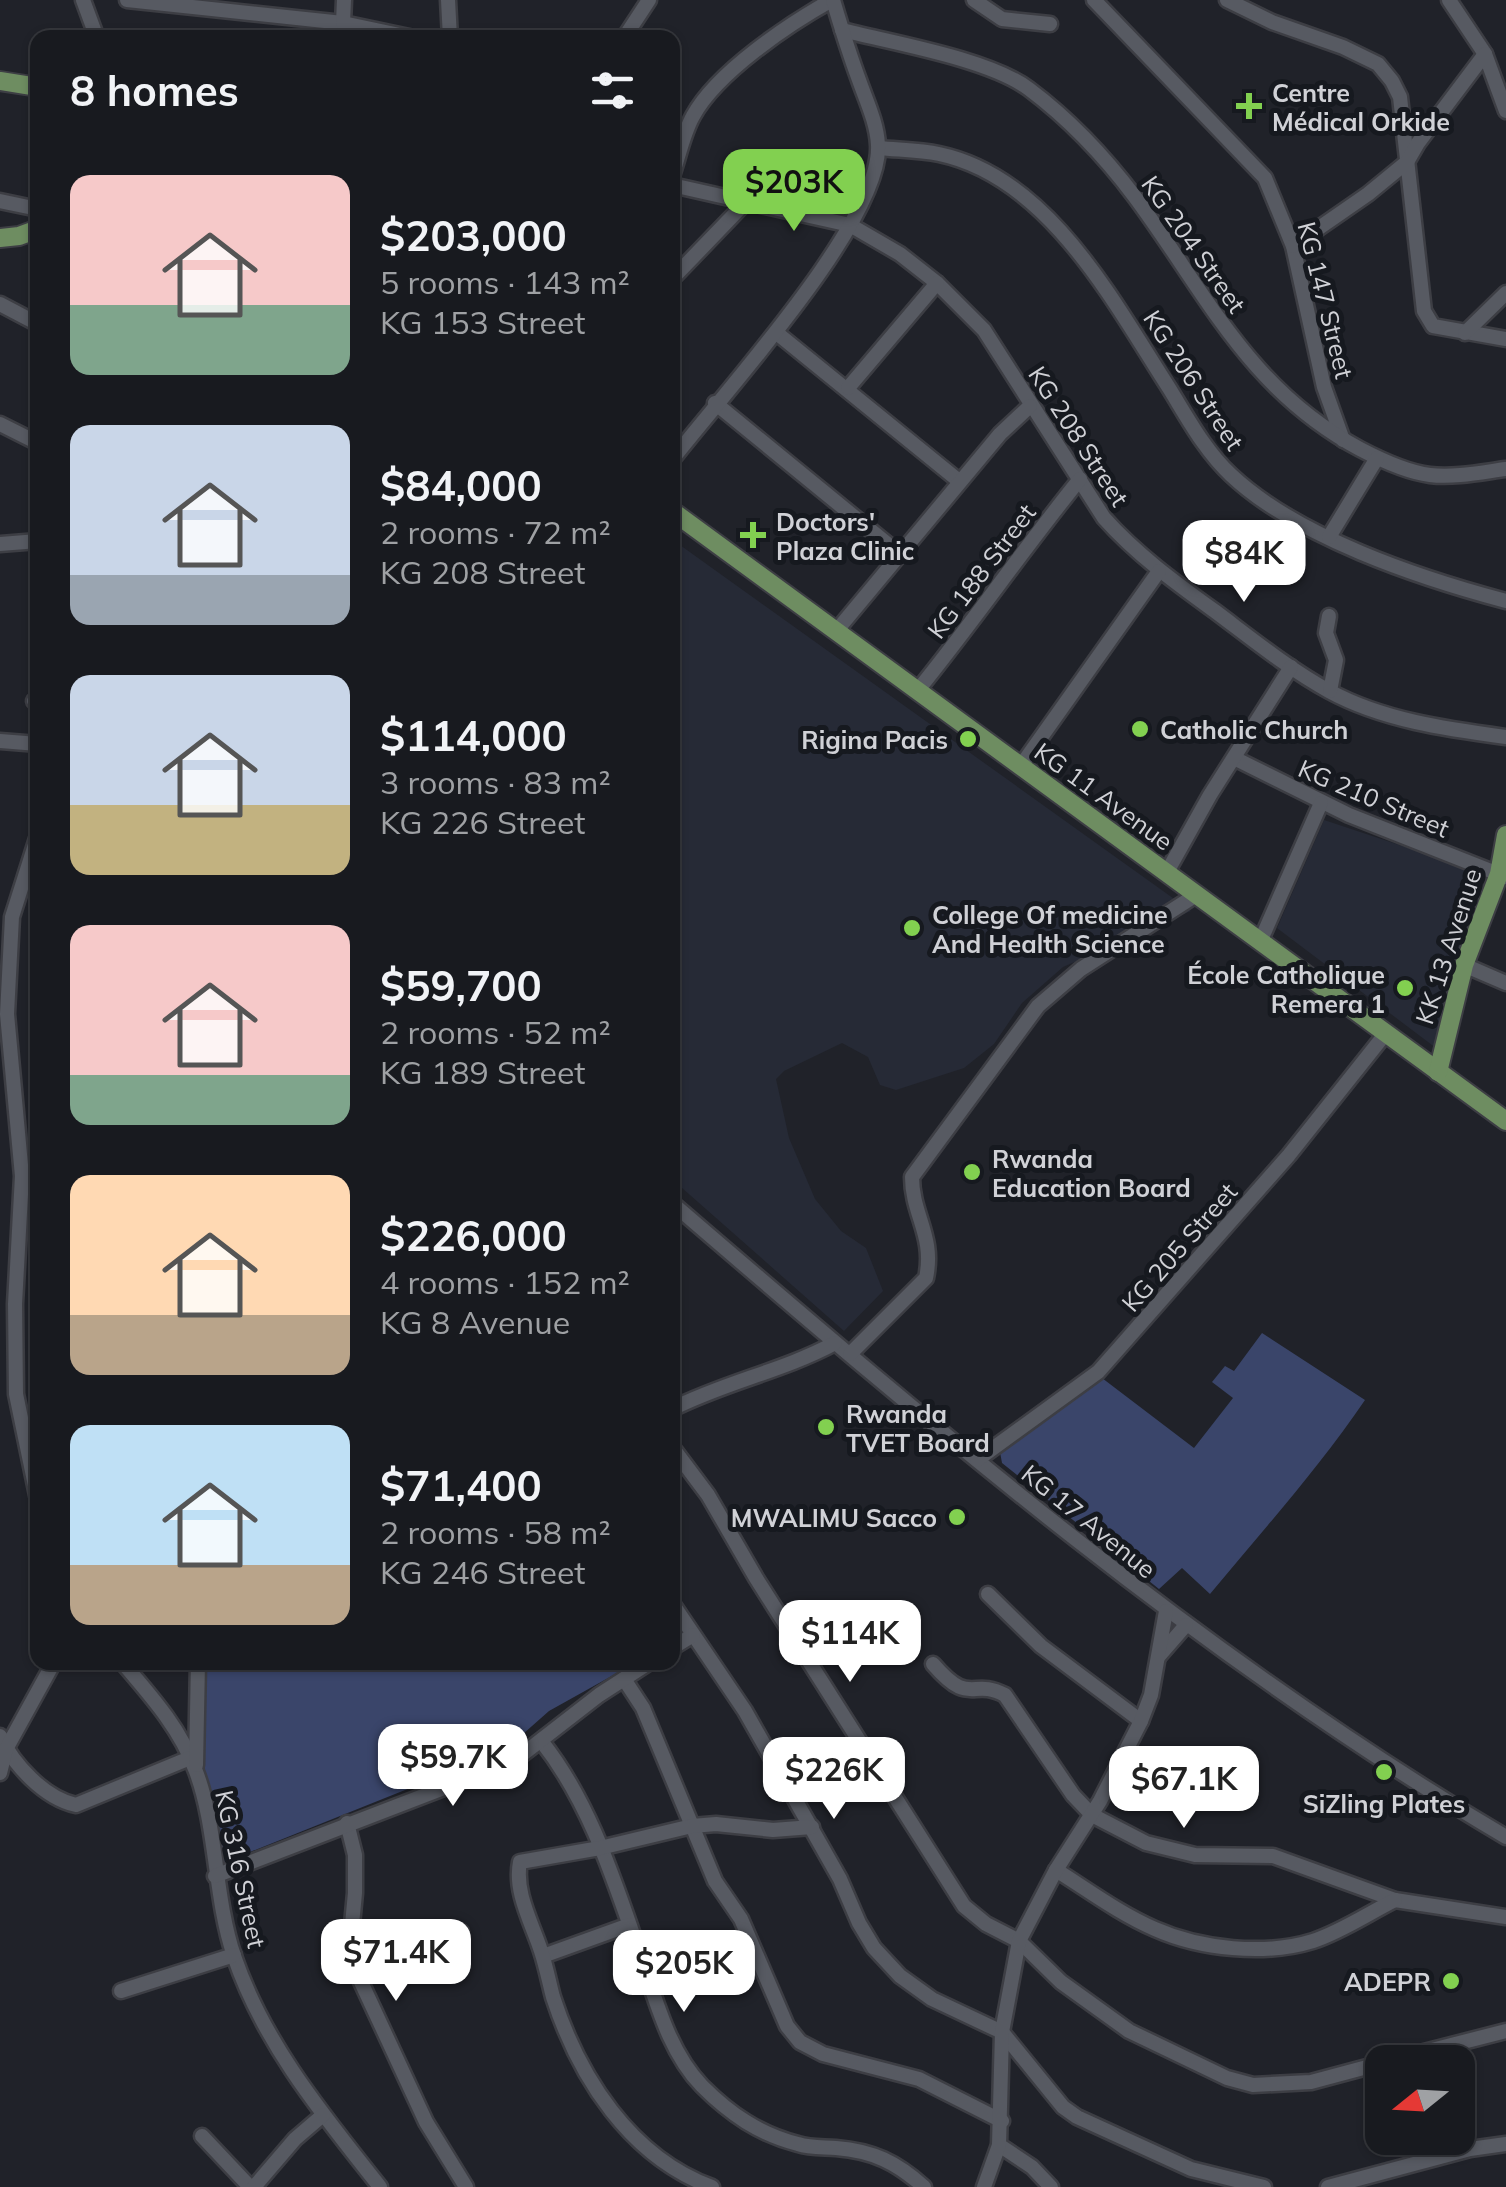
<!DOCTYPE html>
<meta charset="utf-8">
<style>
body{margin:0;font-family:Mulish,sans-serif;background:#212328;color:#f1f3f6;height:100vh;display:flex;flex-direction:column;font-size:38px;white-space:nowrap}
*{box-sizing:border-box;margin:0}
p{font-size:32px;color:#9fa1a4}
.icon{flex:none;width:55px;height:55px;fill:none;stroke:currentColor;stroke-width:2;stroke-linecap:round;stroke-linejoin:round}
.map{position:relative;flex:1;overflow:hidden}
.sheet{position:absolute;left:30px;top:30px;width:650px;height:1640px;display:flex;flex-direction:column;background:#181a1f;border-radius:20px;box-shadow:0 2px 8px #0004,0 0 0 2px #36383d}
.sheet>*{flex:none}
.needle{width:65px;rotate:252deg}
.fabs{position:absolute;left:1365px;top:2045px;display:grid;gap:20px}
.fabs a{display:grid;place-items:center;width:110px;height:110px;border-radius:20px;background:#181a1f;box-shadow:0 2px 8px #0004,0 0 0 2px #36383d;font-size:50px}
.price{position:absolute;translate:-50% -85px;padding:0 22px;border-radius:20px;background:#fff;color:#222;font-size:32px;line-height:65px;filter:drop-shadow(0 2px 5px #0008)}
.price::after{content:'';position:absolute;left:50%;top:60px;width:30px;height:22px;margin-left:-15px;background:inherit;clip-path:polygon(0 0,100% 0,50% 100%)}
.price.on{background:#82d050;color:#111}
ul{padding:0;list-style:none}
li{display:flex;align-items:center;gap:30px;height:250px;padding:0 40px}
li span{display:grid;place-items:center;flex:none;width:280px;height:200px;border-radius:20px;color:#555}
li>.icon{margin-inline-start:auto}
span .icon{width:120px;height:120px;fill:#fffc;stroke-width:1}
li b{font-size:42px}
h2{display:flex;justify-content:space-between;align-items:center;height:120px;padding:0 40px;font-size:42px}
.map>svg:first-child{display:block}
.built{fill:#262a36}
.green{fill:#3a456a}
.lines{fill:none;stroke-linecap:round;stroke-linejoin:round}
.minor-casing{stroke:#3d3e44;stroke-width:19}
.major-casing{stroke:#3d3e44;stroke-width:22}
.minor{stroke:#575a62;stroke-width:14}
.major{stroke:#6e8d61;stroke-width:18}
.poi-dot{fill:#82d050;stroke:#16191f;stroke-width:4}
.labels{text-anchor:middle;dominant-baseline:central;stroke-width:10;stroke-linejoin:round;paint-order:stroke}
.poi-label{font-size:25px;font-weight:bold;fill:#d0d1d6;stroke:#16191f;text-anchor:start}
.street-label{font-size:25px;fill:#d0d1d6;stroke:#16191f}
</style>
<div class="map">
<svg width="1506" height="2187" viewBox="0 0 1506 2187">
<rect width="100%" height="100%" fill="#202229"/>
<!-- built -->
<g class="built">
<path d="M673 540 1191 911 1063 967 1022 1003 994 1044 964 1068 896 1090 880 1085 868 1057 842 1043 784 1071 776 1079 789 1138 815 1199 841 1231 866 1248 883 1291 844 1331 673 1180Z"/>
<path d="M1324 820 1484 873 1436 1048 1277 928Z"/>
</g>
<!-- green -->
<g class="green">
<path d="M1262 1333 1365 1400C1319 1468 1263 1530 1210 1594L1182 1568 1159 1589 1002 1463 1000 1452 1102 1378 1194 1448 1233 1398 1212 1382 1225 1366 1234 1371Z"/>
<path d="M205 1663H635L549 1711 505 1750 220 1864 204 1769Z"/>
</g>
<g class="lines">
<!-- minor casing -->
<g class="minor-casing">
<g id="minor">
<path d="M83 0 97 38"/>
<path d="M127 0 343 23"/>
<path d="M344 0 343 23 414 38"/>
<path d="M448 0 450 38"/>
<path d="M974 0 1002 19 1050 24"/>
<path d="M1094 0 1265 178 1293 246 1324 387 1343 440"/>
<path d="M1227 0 1272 22 1343 47 1378 64 1392 81 1400 97 1424 311 1433 326 1506 339"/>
<path d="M1449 0 1485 54 1506 111"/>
<path d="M842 30C893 43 989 59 1029 89 1069 119 1105 157 1135 197 1207 294 1248 389 1360 449 1381 460 1406 472 1430 475 1454 478 1483 472 1506 469"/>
<path d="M624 38 649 0"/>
<path d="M879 148C899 150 920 150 939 154 1049 177 1114 303 1169 388 1187 417 1205 451 1231 475 1297 537 1419 578 1506 601"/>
<path d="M672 176C679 156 683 134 693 116 717 72 789 24 832 0"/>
<path d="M672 185 850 225 900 254 937 283 984 330 1104 518C1137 555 1176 583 1216 612 1252 639 1289 669 1329 691 1382 720 1446 729 1506 737"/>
<path d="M0 201 38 209"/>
<path d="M1293 246 1368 194 1407 162 1418 143 1485 54"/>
<path d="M672 279 747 201"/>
<path d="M0 304 38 324"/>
<path d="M1465 333 1506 293"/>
<path d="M778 334 959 481"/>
<path d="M848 388 937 283"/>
<path d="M715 403 901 555"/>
<path d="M0 424 38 443"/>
<path d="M672 460C721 396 882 221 878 145 877 123 866 100 859 80 849 53 841 27 833 0"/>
<path d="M1329 537 1377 458"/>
<path d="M0 544 38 541"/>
<path d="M1329 616 1326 633 1336 660 1330 691"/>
<path d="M838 629 1000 434 1030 406"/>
<path d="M918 690C974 621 1024 548 1080 479"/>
<path d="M34 701 38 702"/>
<path d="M0 741 38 744"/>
<path d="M1234 758 1349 815 1506 877"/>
<path d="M1020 767 1159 571"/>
<path d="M38 835 12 917 7 1014 22 1176 15 1304 16 1394 38 1500"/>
<path d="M1167 872 1210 795 1291 667"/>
<path d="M1260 942 1321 803"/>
<path d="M1464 965 1506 983"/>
<path d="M672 1203C937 1431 1204 1659 1506 1837"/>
<path d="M850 1354 926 1278C935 1236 912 1215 912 1177L1038 1006 1081 969 1196 895"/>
<path d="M672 1409C725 1382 783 1371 835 1343"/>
<path d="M672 1447 708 1495 756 1578 964 1906 986 1924 1019 1941 1061 1982 1129 2031 1227 2078 1253 2085 1311 2082 1382 2063"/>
<path d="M977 1460 1098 1372 1289 1155 1386 1033"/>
<path d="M988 1594 1041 1646 1141 1721"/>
<path d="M672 1603 745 1711 840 1879 859 1923 874 1948 900 1976 932 1999 1002 2032 1063 2107 1077 2117 1191 2169 1264 2187"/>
<path d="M672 1648 693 1635"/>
<path d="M1159 1656 1186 1625"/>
<path d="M122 1662C150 1695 180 1728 195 1769 217 1824 214 1897 234 1956 264 2044 323 2115 380 2187"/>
<path d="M933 1664C971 1708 971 1677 1005 1695L1073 1795 1092 1815 1146 1843 1195 1855 1273 1856 1395 1900 1506 1917"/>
<path d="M624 1679 643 1708 715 1881 741 1919 787 2026 800 2042 823 2054 919 2079 1002 2121"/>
<path d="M0 1736C13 1764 44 1798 76 1805L190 1758"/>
<path d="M542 1742C592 1805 616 1887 643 1963 657 2004 670 2053 702 2086 730 2114 759 2134 798 2144 810 2148 823 2147 836 2148 873 2151 896 2162 924 2187"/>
<path d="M196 1765 198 1662"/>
<path d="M0 1773 6 1749 54 1662"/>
<path d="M347 1823 355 1855V1893L349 1956 426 2122 466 2187"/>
<path d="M1056 1870C1088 1890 1120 1914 1155 1929 1200 1949 1265 1956 1313 1941 1341 1932 1369 1913 1395 1900"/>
<path d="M215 1876 514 1761 599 1695 650 1662"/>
<path d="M543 1956 629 1925"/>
<path d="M353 1967 405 1943 461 1932"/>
<path d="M121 1991 234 1955"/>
<path d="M1385 2062 1506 2031"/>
<path d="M202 2136 250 2187"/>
<path d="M999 2145 1032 2167 1051 2187"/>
<path d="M254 2187 295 2139 323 2115"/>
<path d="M712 2187C630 2157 579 2077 553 1997 549 1982 546 1966 541 1951 532 1923 514 1892 520 1862L600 1848 692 1826 716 1824 773 1830 812 1827"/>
<path d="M984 2187 999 2145 1002 2032 1019 1941 1056 1870 1100 1801 1141 1721 1151 1695 1166 1611"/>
<path d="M1328 2187 1470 2149 1506 2144"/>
</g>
</g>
<!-- major casing -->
<g class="major-casing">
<g id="major">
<path d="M0 81 38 87"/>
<path d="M0 238 19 236 38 229"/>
<path d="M672 511 1506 1121"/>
<path d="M1438 1072 1464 965 1499 874 1506 835"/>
</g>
</g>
<!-- minor -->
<use href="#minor" class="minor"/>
<!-- major -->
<use href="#major" class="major"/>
</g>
<!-- markers -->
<g class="poi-dot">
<path d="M1244 91h10v10h10v10h-10v10h-10v-10h-10v-10h10z"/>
<path d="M748 520h10v10h10v10h-10v10h-10v-10h-10v-10h10z"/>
<circle cx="1140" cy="729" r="10"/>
<circle cx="968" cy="739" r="10"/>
<circle cx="912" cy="928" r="10"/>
<circle cx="1405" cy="988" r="10"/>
<circle cx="972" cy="1172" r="10"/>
<circle cx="826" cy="1427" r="10"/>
<circle cx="957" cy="1517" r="10"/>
<circle cx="1384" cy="1772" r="10"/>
<circle cx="1451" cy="1981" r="10"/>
</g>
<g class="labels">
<!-- poi labels -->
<g class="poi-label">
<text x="1272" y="92">Centre<tspan x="1272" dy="29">Médical Orkide</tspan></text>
<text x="776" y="521">Doctors'<tspan x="776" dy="29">Plaza Clinic</tspan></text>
<text x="1160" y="729">Catholic Church</text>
<text x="948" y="739" text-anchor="end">Rigina Pacis</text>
<text x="932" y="914">College Of medicine<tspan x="932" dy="29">And Health Science</tspan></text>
<text x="1385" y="974" text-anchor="end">École Catholique<tspan x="1385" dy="29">Remera 1</tspan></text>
<text x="992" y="1158">Rwanda<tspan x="992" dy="29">Education Board</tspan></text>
<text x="846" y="1413">Rwanda<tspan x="846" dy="29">TVET Board</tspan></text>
<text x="937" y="1517" text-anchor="end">MWALIMU Sacco</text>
<text x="1384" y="1803" text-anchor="middle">SiZling Plates</text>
<text x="1431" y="1981" text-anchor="end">ADEPR</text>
</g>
<!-- street labels -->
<g class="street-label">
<text transform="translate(1194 244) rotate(55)">KG 204 Street</text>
<text transform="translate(1326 300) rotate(76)">KG 147 Street</text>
<text transform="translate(1194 380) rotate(57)">KG 206 Street</text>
<text transform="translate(1079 436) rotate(57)">KG 208 Street</text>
<text transform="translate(981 571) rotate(-53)">KG 188 Street</text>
<text transform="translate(1104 796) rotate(36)">KG 11 Avenue</text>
<text transform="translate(1374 798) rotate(23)">KG 210 Street</text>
<text transform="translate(1448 946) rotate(-72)">KK 13 Avenue</text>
<text transform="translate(1179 1247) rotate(-49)">KG 205 Street</text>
<text transform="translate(1089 1521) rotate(39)">KG 17 Avenue</text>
<text transform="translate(241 1869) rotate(78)">KG 316 Street</text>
</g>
</g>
</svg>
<div class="fabs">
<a><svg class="needle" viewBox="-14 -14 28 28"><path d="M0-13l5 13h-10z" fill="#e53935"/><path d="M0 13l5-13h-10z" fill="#9fa1a4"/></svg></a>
</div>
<b class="price on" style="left:794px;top:234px">$203K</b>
<b class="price" style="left:1244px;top:605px">$84K</b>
<b class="price" style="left:850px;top:1685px">$114K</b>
<b class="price" style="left:453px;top:1809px">$59.7K</b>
<b class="price" style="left:834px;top:1822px">$226K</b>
<b class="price" style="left:1184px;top:1831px">$67.1K</b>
<b class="price" style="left:396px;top:2004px">$71.4K</b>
<b class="price" style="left:684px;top:2015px">$205K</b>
<section class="sheet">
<h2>8 homes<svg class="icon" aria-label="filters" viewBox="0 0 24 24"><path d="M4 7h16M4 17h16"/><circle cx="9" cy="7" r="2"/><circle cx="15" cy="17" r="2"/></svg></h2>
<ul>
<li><span style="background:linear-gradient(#f6c9c9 65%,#7fa58c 0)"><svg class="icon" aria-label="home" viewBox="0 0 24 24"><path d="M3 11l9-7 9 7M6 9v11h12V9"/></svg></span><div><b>$203,000</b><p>5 rooms · 143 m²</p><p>KG 153 Street</p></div></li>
<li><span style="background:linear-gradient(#c9d6e8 75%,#9aa5b1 0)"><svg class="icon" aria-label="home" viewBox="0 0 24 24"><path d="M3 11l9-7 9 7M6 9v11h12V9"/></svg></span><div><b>$84,000</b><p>2 rooms · 72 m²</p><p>KG 208 Street</p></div></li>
<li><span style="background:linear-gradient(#c9d6e8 65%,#c2b280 0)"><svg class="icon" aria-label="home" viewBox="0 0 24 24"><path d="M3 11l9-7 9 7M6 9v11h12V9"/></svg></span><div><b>$114,000</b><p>3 rooms · 83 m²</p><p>KG 226 Street</p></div></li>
<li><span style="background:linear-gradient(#f6c9c9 75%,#7fa58c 0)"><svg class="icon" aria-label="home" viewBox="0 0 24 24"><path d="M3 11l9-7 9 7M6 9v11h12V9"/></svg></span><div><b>$59,700</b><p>2 rooms · 52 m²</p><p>KG 189 Street</p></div></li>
<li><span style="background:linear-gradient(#ffd9b3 70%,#b9a48a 0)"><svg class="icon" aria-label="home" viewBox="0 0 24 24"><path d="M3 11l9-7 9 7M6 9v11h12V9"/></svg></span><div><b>$226,000</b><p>4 rooms · 152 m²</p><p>KG 8 Avenue</p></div></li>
<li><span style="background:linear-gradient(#bfe0f5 70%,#b9a48a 0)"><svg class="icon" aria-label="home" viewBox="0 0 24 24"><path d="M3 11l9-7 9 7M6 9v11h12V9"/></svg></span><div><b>$71,400</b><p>2 rooms · 58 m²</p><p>KG 246 Street</p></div></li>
</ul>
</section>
</div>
